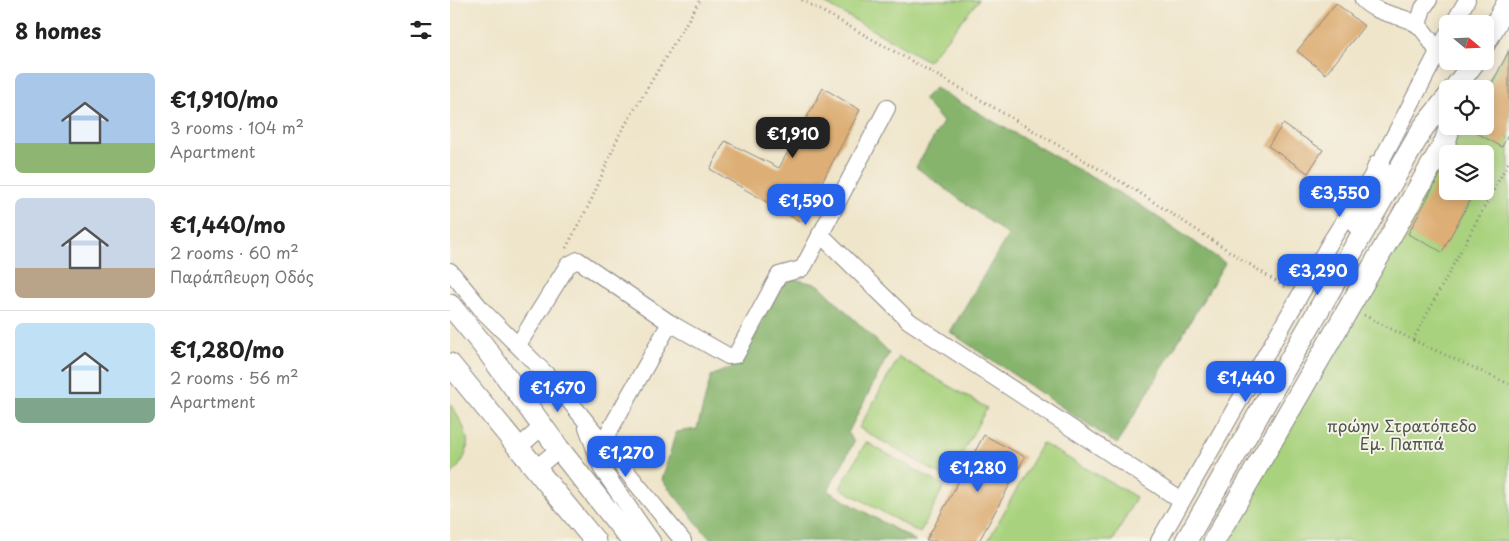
<!DOCTYPE html>
<meta charset="utf-8">
<style>
body{margin:0;font-family:"Playpen Sans",sans-serif;background:#f6f6f6;color:#222;height:100vh;display:flex;flex-direction:column;font-size:19px;white-space:nowrap}
*{box-sizing:border-box;margin:0}
p{font-size:16px;color:#767676}
.icon{flex:none;width:28px;height:28px;fill:none;stroke:currentColor;stroke-width:2;stroke-linecap:round;stroke-linejoin:round}
.map{position:relative;flex:1;overflow:hidden}
.sheet{display:flex;flex-direction:column;background:#fff;width:450px}
.sheet>*{flex:none}
.needle{width:32px;rotate:109deg}
.tools{position:absolute;left:989px;top:15px;display:grid;gap:10px}
.tools a{display:grid;place-items:center;width:55px;height:55px;border-radius:8px;background:#fff;box-shadow:0 2px 12px #0003;font-size:25px}
.price{position:absolute;translate:-50% -42px;padding:0 11px;border-radius:10px;background:#2563eb;color:#fff;font-size:16px;line-height:32px;filter:drop-shadow(0 1px 2px #0008)}
.price::after{content:'';position:absolute;left:50%;top:30px;width:15px;height:11px;margin-left:-8px;background:inherit;clip-path:polygon(0 0,100% 0,50% 100%)}
.price.current{background:#222;color:#fff}
ul{padding:0;list-style:none}
li{display:flex;align-items:center;gap:15px;height:125px;padding:0 15px}
li+li{border-top:1px solid #e0e0e0}
li span{display:grid;place-items:center;flex:none;width:140px;height:100px;border-radius:8px;color:#555}
li>.icon{margin-inline-start:auto}
span .icon{width:60px;height:60px;fill:#fffc;stroke-width:1}
li b{font-size:21px}
h2{display:flex;justify-content:space-between;align-items:center;height:60px;padding:0 15px;font-size:21px}
main{display:flex;flex:1;min-height:0}
.map>svg:first-child{display:block}
.green{fill:#a8d27d;stroke:#657a5c;fill-rule:evenodd}
.forest{fill:#86b46c;stroke:#546b54}
.building{fill:#ddae75}
.lines{fill:none;stroke-linecap:round;stroke-linejoin:round}
.minor-casing{stroke:#888482;stroke-width:18}
.major-casing{stroke:#888482;stroke-width:23}
.path{stroke:#888482;stroke-width:3;stroke-dasharray:1 4;stroke-linecap:butt}
.minor{stroke:#fff;stroke-width:16}
.major{stroke:#fff;stroke-width:21}
.labels{text-anchor:middle;dominant-baseline:central;stroke-width:4;stroke-linejoin:round;paint-order:stroke}
.park-label{font-size:16px;fill:#4a574f;stroke:#f7f3e8}
</style>
<main>
<section class="sheet">
<h2>8 homes<svg class="icon" aria-label="filters" viewBox="0 0 24 24"><path d="M4 7h16M4 17h16"/><circle cx="9" cy="7" r="2"/><circle cx="15" cy="17" r="2"/></svg></h2>
<ul>
<li><span style="background:linear-gradient(#a9c7e8 70%,#8fb573 0)"><svg class="icon" aria-label="home" viewBox="0 0 24 24"><path d="M3 11l9-7 9 7M6 9v11h12V9"/></svg></span><div><b>€1,910/mo</b><p>3 rooms · 104 m²</p><p>Apartment</p></div></li>
<li><span style="background:linear-gradient(#c9d6e8 70%,#b9a48a 0)"><svg class="icon" aria-label="home" viewBox="0 0 24 24"><path d="M3 11l9-7 9 7M6 9v11h12V9"/></svg></span><div><b>€1,440/mo</b><p>2 rooms · 60 m²</p><p>Παράπλευρη Οδός</p></div></li>
<li><span style="background:linear-gradient(#bfe0f5 75%,#7fa58c 0)"><svg class="icon" aria-label="home" viewBox="0 0 24 24"><path d="M3 11l9-7 9 7M6 9v11h12V9"/></svg></span><div><b>€1,280/mo</b><p>2 rooms · 56 m²</p><p>Apartment</p></div></li>
</ul>
</section>
<div class="map">
<svg width="1059" height="541" viewBox="0 0 1059 541">
<rect width="100%" height="100%" fill="#f7f3e8"/>
<filter id="ink" filterUnits="userSpaceOnUse"><feTurbulence type="fractalNoise" baseFrequency=".02" numOctaves="2"/><feDisplacementMap in="SourceGraphic" scale="10" xChannelSelector="R" yChannelSelector="G"/><feConvolveMatrix kernelMatrix="1 2 1 2 8 2 1 2 1" color-interpolation-filters="sRGB"/></filter>
<filter id="wash" filterUnits="userSpaceOnUse"><feTurbulence type="fractalNoise" baseFrequency=".0096" numOctaves="4" result="noise"/><feDisplacementMap in="SourceGraphic" scale="20" xChannelSelector="R" yChannelSelector="G"/><feGaussianBlur stdDeviation="1.12" result="paint"/><feColorMatrix in="noise" values="0 0 0 0 0 0 0 0 0 0 0 0 0 0 0 0 0 1.4 0 .05"/><feComposite in="paint" operator="in"/></filter>
<g filter="url(#wash)">
<rect width="100%" height="100%" fill="#efe5ca"/>
<!-- green -->
<g class="green">
<path d="M369 0H529L478 61Z"/>
<path d="M1059 45V541H771L1012 126H1035L1034 89ZM998 154H1035V191H998Z"/>
<path d="M449 357 537 408 498 479 409 428Z"/>
<path d="M0 404C19 433 27 449 0 476Z"/>
<path d="M416 442 494 486 470 533 390 488Z"/>
<path d="M592 443 686 497 663 541H538Z"/>
</g>
<!-- forest -->
<g class="forest">
<path d="M485 88 690 205 775 263 667 444 500 332 558 235 466 167 493 122 473 99Z"/>
<path d="M344 279 369 285 439 353 398 433 404 442 378 491 466 541H272L259 538 212 480 226 432 247 429 261 376 289 364 330 288Z"/>
</g>
<g id="blocks">
<!-- building -->
<g class="building">
<path d="M886 3 914 26 876 74 847 51Z"/>
<path d="M1059 51V133L1052 147 1018 128 1019 126H1035V96Z"/>
<path d="M373 88 410 110 351 222 260 169 275 141 329 168Z"/>
<path d="M833 124 873 150 858 173 818 146Z"/>
<path d="M998 160V191H1025L992 252 958 234Z"/>
<path d="M534 435 575 457 529 541H476Z"/>
</g>
</g>
</g>
<g filter="url(#ink)">
<use href="#blocks" fill-opacity="0" stroke="#888482" stroke-width="1"/>
<g class="lines">
<!-- minor casing -->
<g class="minor-casing">
<g id="minor">
<path d="M913 0C929 16 952 14 968 25 975 31 982 43 987 51"/>
<path d="M1003 24 1017 0"/>
<path d="M968 25 973 8 979 0"/>
<path d="M370 234 459 321 732 501"/>
<path d="M0 271 33 311 103 381 233 541"/>
<path d="M68 345 118 265 128 260 220 323 278 356 286 355 329 275 351 269 354 266 437 108"/>
<path d="M137 427 152 469 202 541"/>
<path d="M153 442 220 323"/>
<path d="M69 447 92 427"/>
<path d="M85 469 109 449"/>
<path d="M709 541 881 241 929 165 998 33"/>
</g>
</g>
<!-- major casing -->
<g class="major-casing">
<g id="major">
<path d="M1035 43 1059 0"/>
<path d="M1004 89 1025 61"/>
<path d="M907 224 929 165"/>
<path d="M0 305 33 345 109 449 182 541"/>
<path d="M0 364 145 541"/>
<path d="M736 541 973 128 998 97"/>
<path d="M764 541 995 142 1000 126"/>
</g>
</g>
<!-- path -->
<g class="path">
<path d="M352 0 517 92 685 190 836 288"/>
<path d="M116 248 141 201 168 137 250 0"/>
<path d="M914 315 963 340 1059 161"/>
<path d="M963 340 1059 384"/>
</g>
<!-- minor -->
<use href="#minor" class="minor"/>
<!-- major -->
<use href="#major" class="major"/>
</g>
</g>
<g class="labels">
<!-- park labels -->
<g class="park-label">
<text x="952" y="425">πρώην Στρατόπεδο<tspan x="952" dy="18">Εμ. Παππά</tspan></text>
</g>
</g>
</svg>
<div class="tools">
<a><svg class="needle" viewBox="-14 -14 28 28"><path d="M0-13l5 13h-10z" fill="#e53935"/><path d="M0 13l5-13h-10z" fill="#767676"/></svg></a>
<a><svg class="icon" aria-label="locate" viewBox="0 0 24 24"><circle cx="12" cy="12" r="6"/><path d="M12 2v4M12 18v4M2 12h4M18 12h4"/></svg></a>
<a><svg class="icon" aria-label="layers" viewBox="0 0 24 24"><path d="M12 4l9 5-9 5-9-5zM3 14l9 5 9-5"/></svg></a>
</div>
<b class="price current" style="left:343px;top:159px">€1,910</b>
<b class="price" style="left:890px;top:218px">€3,550</b>
<b class="price" style="left:356px;top:226px">€1,590</b>
<b class="price" style="left:868px;top:296px">€3,290</b>
<b class="price" style="left:796px;top:403px">€1,440</b>
<b class="price" style="left:108px;top:413px">€1,670</b>
<b class="price" style="left:176px;top:478px">€1,270</b>
<b class="price" style="left:528px;top:493px">€1,280</b>
</div>
</main>
